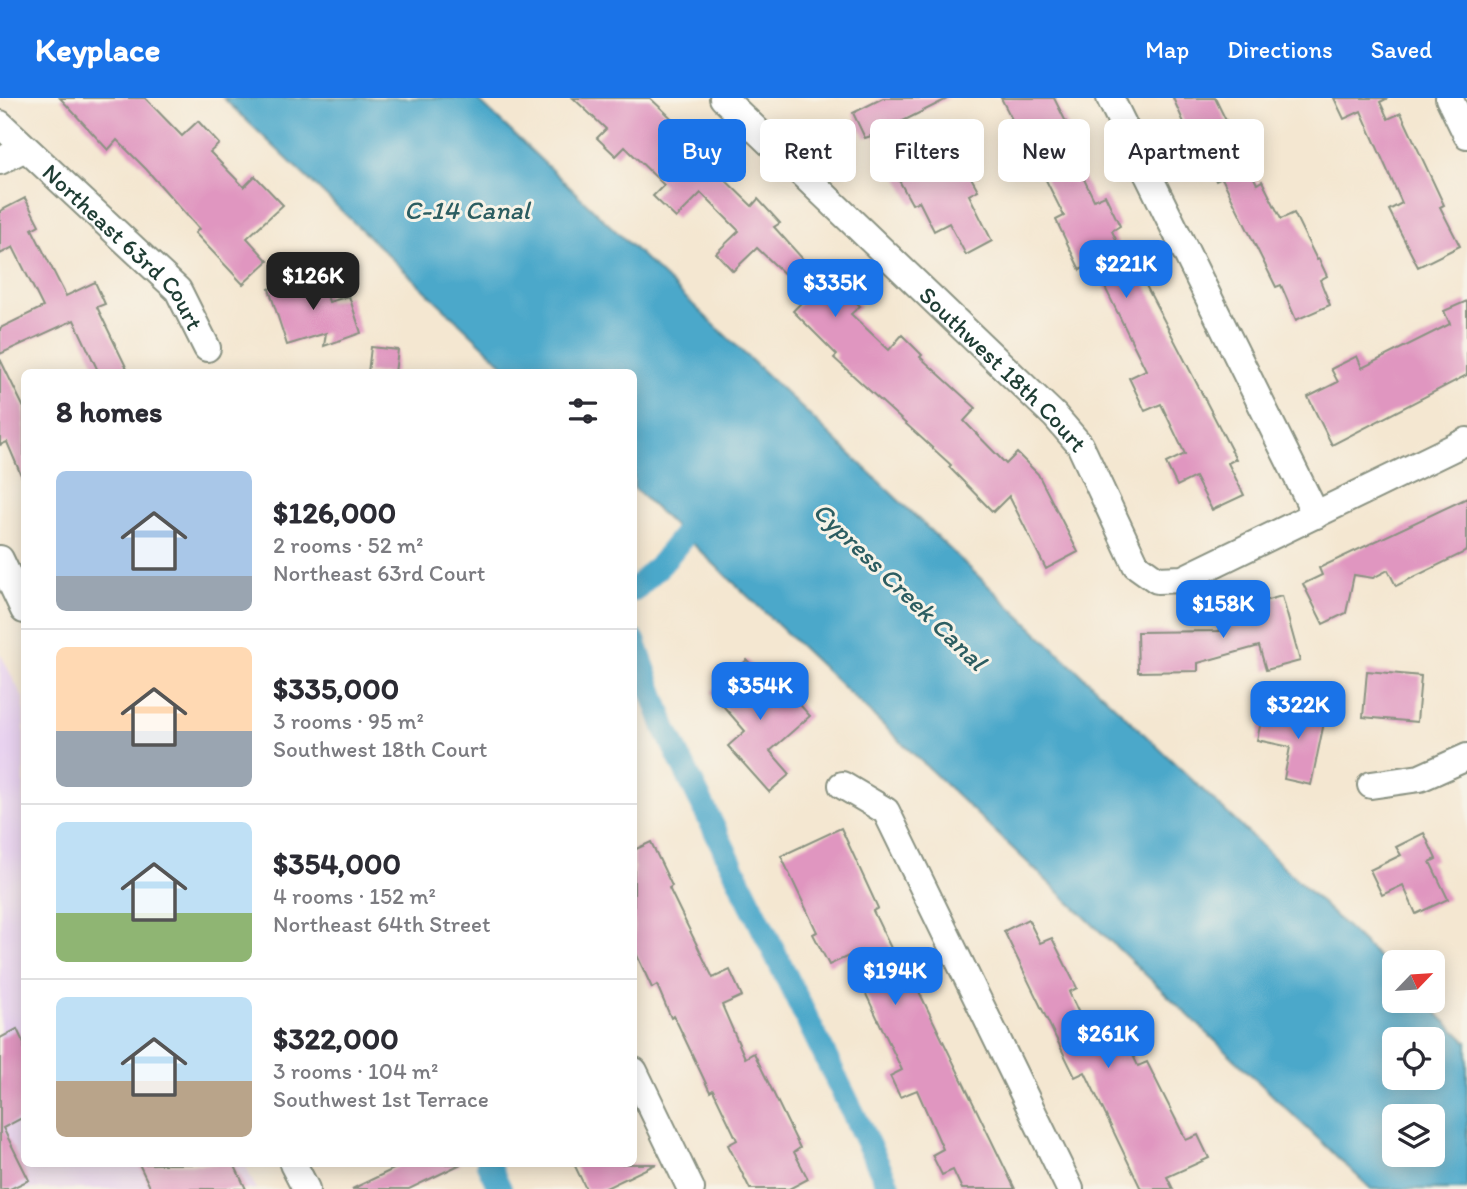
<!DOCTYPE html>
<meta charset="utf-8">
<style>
body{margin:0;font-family:Itim,sans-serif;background:#f7f7f7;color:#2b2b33;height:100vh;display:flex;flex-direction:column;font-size:26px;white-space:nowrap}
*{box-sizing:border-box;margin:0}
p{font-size:23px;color:#7c7c81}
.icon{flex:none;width:38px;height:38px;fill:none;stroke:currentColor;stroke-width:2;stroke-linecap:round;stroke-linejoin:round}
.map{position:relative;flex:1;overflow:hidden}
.side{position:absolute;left:21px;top:271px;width:616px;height:798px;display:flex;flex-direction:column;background:#fff;border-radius:10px;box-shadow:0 4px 18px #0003}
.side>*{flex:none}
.top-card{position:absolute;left:658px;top:21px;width:665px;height:63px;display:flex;gap:14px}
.needle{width:46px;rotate:65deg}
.controls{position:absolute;left:1382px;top:852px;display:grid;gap:14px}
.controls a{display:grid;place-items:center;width:63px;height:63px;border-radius:10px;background:#fff;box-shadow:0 4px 18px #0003;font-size:35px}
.price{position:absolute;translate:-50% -60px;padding:0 16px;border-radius:14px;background:#1a73e8;color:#fff;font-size:23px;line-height:46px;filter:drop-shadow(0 2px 4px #0008)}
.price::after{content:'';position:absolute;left:50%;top:42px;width:21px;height:16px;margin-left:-10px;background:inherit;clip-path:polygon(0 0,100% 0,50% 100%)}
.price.active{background:#222;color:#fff}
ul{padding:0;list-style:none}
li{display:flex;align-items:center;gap:21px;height:175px;padding:0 35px}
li+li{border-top:2px solid #e1e1e2}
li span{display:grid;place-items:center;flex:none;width:196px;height:140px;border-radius:10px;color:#555}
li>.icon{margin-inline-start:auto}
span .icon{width:84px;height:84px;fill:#fffc;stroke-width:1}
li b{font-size:30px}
h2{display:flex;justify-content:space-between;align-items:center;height:84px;padding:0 35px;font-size:30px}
.chip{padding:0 24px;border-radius:10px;background:#fff;box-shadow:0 4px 18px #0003;font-size:24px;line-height:63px}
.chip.active{background:#1a73e8;color:#fff}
header{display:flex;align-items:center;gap:42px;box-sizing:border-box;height:98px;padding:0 35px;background:#1a73e8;color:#fff}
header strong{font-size:33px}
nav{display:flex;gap:38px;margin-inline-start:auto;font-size:24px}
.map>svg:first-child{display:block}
.built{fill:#e8d2ef}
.water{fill:#4ca8ca;stroke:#36727f;stroke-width:2;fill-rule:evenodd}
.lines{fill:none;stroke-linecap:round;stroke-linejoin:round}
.canal{stroke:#4ca8ca;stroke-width:24}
.building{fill:#e096c0}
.minor-casing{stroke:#8a9282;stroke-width:30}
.minor{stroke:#fff;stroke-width:26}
.labels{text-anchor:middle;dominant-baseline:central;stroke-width:6;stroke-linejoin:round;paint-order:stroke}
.street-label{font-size:24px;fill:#1f3d34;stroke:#f7f3e8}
.water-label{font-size:26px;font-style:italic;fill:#2c5d61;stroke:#f7f3e8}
</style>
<header>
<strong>Keyplace</strong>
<nav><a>Map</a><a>Directions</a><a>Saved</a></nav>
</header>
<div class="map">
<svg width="1467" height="1091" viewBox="0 0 1467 1091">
<rect width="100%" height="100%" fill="#f7f3e8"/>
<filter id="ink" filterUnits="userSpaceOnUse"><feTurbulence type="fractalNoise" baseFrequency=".0143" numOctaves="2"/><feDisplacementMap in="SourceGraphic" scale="14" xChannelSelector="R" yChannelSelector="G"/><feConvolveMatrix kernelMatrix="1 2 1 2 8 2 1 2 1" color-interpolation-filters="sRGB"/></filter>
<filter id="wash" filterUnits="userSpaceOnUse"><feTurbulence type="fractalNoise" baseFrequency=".00686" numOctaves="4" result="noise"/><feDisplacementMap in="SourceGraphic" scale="28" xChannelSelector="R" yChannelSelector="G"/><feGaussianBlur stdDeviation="1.57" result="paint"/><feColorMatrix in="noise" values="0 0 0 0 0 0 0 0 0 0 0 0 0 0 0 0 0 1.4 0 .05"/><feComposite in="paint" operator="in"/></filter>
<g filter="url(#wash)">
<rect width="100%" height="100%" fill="#f4e7d1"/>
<!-- built -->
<path class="built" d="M0 555 24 602V1066H245L256 1091H0Z"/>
<!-- water -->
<path class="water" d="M223 0H476L1395 875V903H1424L1467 944V1091H1371L634 390V275H512ZM1395 942H1433V980H1395ZM1395 1018H1433V1057H1395Z"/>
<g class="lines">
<!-- canal -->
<g class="canal">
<path d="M634 492 662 465 705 411"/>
<path d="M634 543 665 630 890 1091"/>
<path d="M488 1066 500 1091"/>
</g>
</g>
<g id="blocks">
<!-- building -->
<g class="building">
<path d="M60 0H145L182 38 198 23 219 46 210 54 244 89 255 78 283 107 247 140 268 163 243 186 195 135 199 131 146 71 117 42 108 52Z"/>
<path d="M573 0H650L665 14 722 69 717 74 752 108 758 101 780 125 774 129 810 169 816 163 860 208 851 216 889 252 902 237 922 257 920 259 976 310 964 323 1006 366 1017 355 1038 376 1078 454 1046 471 1009 398 993 414 949 369 951 367 834 260 837 257 793 213 808 198 757 150 733 173 716 155 739 133 701 95 676 120 653 98 664 87 625 49 616 58 597 40 606 31Z"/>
<path d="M883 0H949L897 26 920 72 950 56 958 71 964 67 978 92 969 97 992 143 966 157 949 125 934 133 919 103 912 106 874 37 865 40 853 15Z"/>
<path d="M1001 0H1054L1075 42 1067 46 1094 102 1105 97 1120 128 1112 133 1133 177 1139 174 1236 361 1228 365 1244 397 1212 412 1195 379 1177 388 1166 365 1185 356 1161 306 1145 313 1129 280 1146 272 1093 165 1080 172 1056 122 1064 118 1034 58 1012 69 1002 48 1021 39Z"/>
<path d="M1173 0H1215L1257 86 1262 83 1281 121 1294 115 1317 162 1319 161 1327 178 1320 182 1330 207 1296 222 1281 187 1276 189 1222 80 1216 83 1206 60 1201 63Z"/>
<path d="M1334 0H1388L1380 4 1388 21 1401 15 1444 107 1440 109 1460 148 1418 169 1389 112 1402 105 1361 13 1344 21Z"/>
<path d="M25 100 39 127 32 131 66 198 95 184 105 206 97 209 129 275H99L74 222 0 256V230L43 209 13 149 0 156V113Z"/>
<path d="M320 174 329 204 349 198 361 235 324 248 326 235 287 247 269 191Z"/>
<path d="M1467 203V277L1332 347 1308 299 1338 284 1331 271 1357 258 1362 270 1450 226 1444 213Z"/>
<path d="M371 249 398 252 395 275H368Z"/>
<path d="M0 261 24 310V384L7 344 0 347Z"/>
<path d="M1467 400V453L1396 488 1388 472 1373 480 1354 477 1346 515 1323 526 1303 486 1322 477 1319 470Z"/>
<path d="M1282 498 1300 563 1266 572 1259 548 1198 565V573L1138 574 1137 534 1220 533 1216 516Z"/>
<path d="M747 562 777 597 785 590 810 618 770 653 790 676 769 694 728 648 745 633 711 594Z"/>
<path d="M1367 573 1421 578 1417 624 1363 619Z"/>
<path d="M1300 604 1327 610 1311 687 1284 681 1290 649 1257 642 1262 619 1296 627Z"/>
<path d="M841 730 878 810 873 813 902 873 908 871 1015 1091H962L953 1072 942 1077 932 1057 943 1051 917 992 900 999 890 978 902 972 864 892 869 889 853 856 829 867 813 836 817 834 781 758Z"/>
<path d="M1424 735 1436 761 1430 764 1448 801 1416 816 1403 787 1382 797 1370 772 1401 757 1396 749Z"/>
<path d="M651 744 672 788 669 790 713 880 730 872 742 898 722 907 745 960 754 955 800 1050 794 1054 808 1081 789 1091H750L728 1047 737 1042 713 992 710 994 674 918 671 920 657 887 652 890 634 851V752Z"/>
<path d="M1028 821 1040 845 1052 840 1077 890 1069 894 1089 937 1117 924 1138 968 1147 964 1186 1042 1198 1037 1209 1060 1167 1079 1173 1091H1141L1085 974 1075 979 1004 833Z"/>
<path d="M17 931 24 946V1019L3 1030 29 1082 10 1091H0V940Z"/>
<path d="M139 1066H234L246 1091H151Z"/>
<path d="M404 1066H461L409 1091H352Z"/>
<path d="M574 1066H656L604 1091H586Z"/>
</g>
</g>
</g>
<g filter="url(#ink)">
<use href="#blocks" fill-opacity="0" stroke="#8a9282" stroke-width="2"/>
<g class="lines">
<!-- minor casing -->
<g class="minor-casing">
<g id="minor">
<path id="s1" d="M723 0 1055 318 1080 347 1136 467 1157 482 1183 481 1467 343"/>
<path d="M1110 0 1316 417"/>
<path d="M1449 0 1467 37"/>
<path id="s2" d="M0 26 178 192 207 250"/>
<path d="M0 63 25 50"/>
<path d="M0 461 24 512"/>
<path d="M842 687 886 713 1070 1091"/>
<path d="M1371 687 1420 680 1467 659"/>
<path d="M634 973 691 1091"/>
<path d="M293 1066 306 1091"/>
</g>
</g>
<!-- minor -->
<use href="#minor" class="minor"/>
</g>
</g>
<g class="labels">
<!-- street labels -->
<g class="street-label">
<text stroke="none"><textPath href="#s2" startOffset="175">Northeast 63rd Court</textPath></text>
<text stroke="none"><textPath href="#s1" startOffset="390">Southwest 18th Court</textPath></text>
</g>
<!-- water labels -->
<g class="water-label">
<text x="467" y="112">C-14 Canal</text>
<text transform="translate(900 488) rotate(44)">Cypress Creek Canal</text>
</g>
</g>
</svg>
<div class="controls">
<a><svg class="needle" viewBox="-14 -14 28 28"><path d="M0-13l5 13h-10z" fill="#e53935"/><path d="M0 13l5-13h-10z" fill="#7c7c81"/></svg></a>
<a><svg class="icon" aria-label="locate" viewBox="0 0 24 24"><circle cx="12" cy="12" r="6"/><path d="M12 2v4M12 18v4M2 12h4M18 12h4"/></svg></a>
<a><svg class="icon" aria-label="layers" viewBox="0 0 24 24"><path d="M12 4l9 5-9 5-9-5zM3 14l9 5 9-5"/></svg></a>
</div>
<b class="price" style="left:1126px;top:202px">$221K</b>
<b class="price active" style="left:313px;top:214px">$126K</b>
<b class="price" style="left:835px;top:221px">$335K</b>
<b class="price" style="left:1223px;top:542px">$158K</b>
<b class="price" style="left:760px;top:624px">$354K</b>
<b class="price" style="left:1298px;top:643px">$322K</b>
<b class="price" style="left:895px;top:909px">$194K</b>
<b class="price" style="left:1108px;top:972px">$261K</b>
<div class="top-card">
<a class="chip active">Buy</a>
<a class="chip">Rent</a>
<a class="chip">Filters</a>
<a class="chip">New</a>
<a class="chip">Apartment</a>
</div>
<section class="side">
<h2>8 homes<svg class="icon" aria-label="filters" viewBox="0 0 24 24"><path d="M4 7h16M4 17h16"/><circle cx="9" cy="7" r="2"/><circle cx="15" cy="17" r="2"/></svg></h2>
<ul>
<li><span style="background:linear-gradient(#a9c7e8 75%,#9aa5b1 0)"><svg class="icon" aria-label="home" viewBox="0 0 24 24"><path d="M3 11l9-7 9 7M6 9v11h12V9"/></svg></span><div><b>$126,000</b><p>2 rooms · 52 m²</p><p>Northeast 63rd Court</p></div></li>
<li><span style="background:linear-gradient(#ffd9b3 60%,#9aa5b1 0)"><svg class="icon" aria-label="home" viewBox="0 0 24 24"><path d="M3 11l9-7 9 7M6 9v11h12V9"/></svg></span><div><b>$335,000</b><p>3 rooms · 95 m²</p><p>Southwest 18th Court</p></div></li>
<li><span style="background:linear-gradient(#bfe0f5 65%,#8fb573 0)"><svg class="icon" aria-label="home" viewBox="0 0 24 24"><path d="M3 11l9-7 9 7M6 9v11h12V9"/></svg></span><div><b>$354,000</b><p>4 rooms · 152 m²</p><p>Northeast 64th Street</p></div></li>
<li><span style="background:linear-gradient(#bfe0f5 60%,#b9a48a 0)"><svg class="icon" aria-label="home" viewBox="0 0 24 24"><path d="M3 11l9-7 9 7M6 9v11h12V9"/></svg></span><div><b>$322,000</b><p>3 rooms · 104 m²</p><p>Southwest 1st Terrace</p></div></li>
</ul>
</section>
</div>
